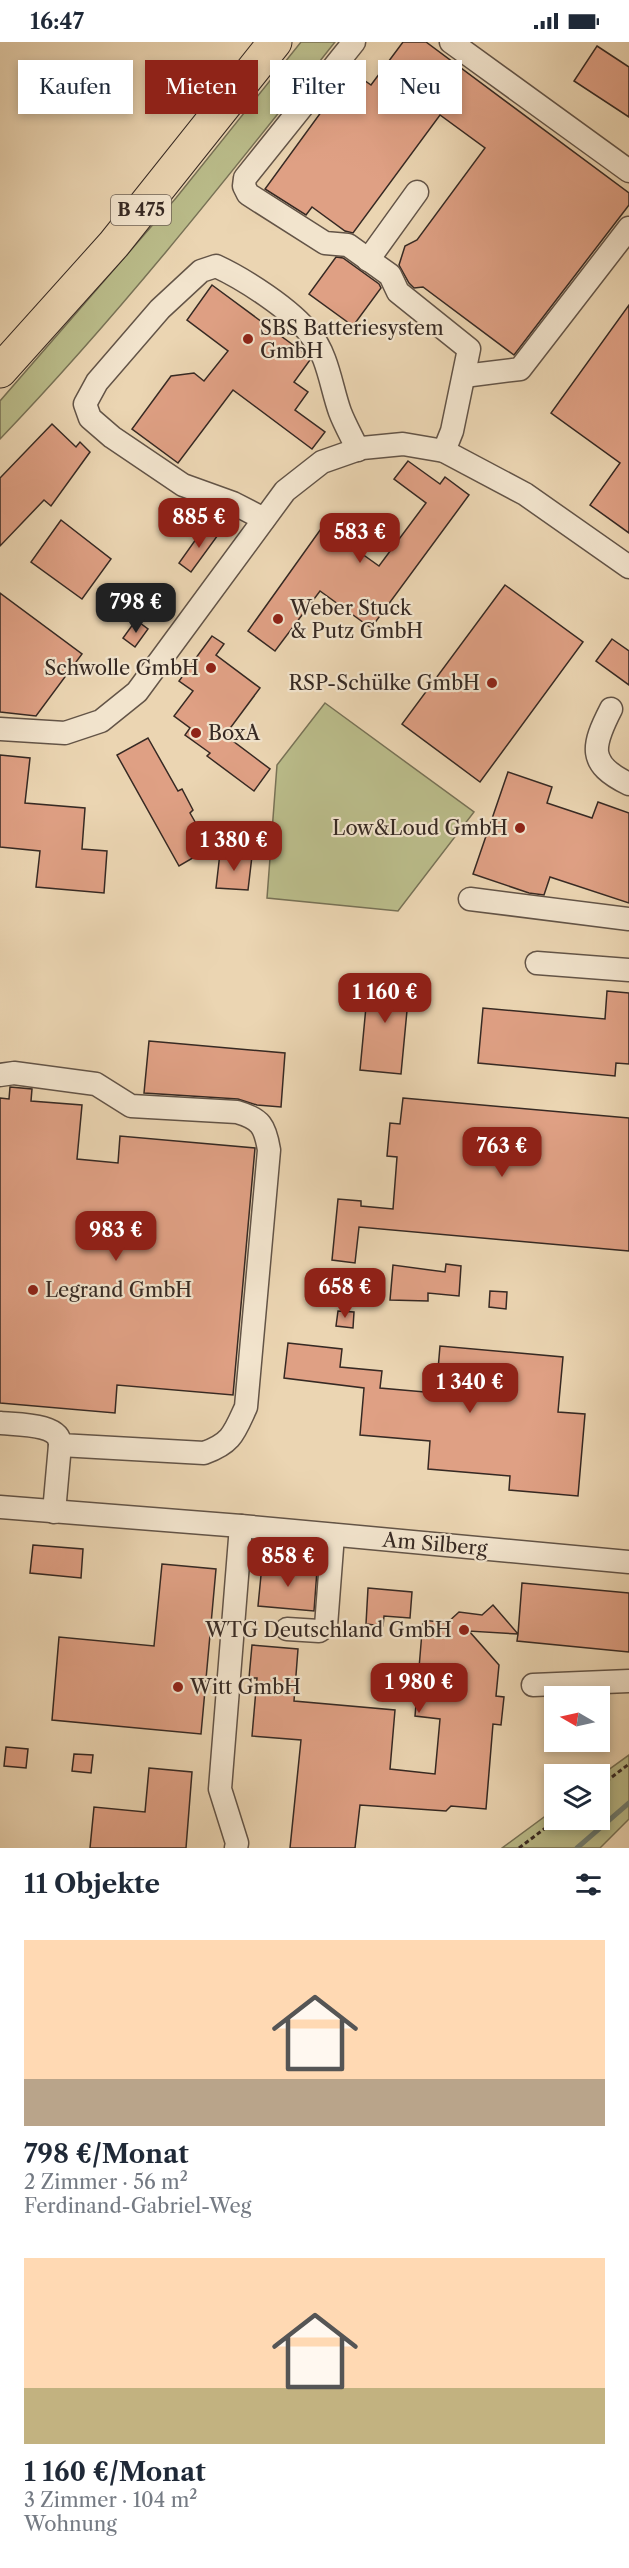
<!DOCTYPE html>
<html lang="de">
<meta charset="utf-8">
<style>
body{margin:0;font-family:"Libre Caslon Text",serif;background:#f2f2f3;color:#1f2937;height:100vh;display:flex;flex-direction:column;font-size:22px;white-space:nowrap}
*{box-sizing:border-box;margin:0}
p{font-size:20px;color:#747a83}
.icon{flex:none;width:33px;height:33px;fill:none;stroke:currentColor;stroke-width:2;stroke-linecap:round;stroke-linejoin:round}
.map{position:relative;height:1806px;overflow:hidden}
.details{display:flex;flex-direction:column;background:#fff;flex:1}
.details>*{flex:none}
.hud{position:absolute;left:18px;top:18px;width:594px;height:54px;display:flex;gap:12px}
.needle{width:39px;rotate:279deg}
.tools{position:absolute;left:544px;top:1644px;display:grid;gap:12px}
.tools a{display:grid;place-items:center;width:66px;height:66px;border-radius:0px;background:#fff;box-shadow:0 3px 9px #0003;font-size:30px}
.price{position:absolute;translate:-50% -51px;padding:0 14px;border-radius:12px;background:#8f2418;color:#fff;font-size:20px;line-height:39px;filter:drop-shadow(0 2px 3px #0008)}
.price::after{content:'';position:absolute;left:50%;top:36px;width:18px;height:14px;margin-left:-9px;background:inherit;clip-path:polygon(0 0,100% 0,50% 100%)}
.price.current{background:#222;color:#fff}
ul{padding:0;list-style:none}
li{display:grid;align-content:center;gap:12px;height:318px;padding:0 24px}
li span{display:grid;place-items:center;height:186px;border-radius:0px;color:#555}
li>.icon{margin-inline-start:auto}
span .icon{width:108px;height:108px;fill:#fffc;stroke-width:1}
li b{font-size:26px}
h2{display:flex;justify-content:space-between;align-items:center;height:72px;padding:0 24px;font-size:26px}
.chip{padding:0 21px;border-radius:0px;background:#fff;box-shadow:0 3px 9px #0003;font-size:21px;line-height:54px}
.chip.current{background:#8f2418;color:#fff}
.status{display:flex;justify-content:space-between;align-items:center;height:42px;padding:0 30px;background:#fff;direction:ltr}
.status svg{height:16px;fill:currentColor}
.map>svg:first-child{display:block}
.green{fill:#babc8a;stroke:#787256;stroke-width:1.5}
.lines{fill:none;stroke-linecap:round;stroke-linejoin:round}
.stream{stroke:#717f73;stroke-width:5}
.building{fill:#dfa084;stroke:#362923;stroke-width:1.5}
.minor-casing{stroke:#635447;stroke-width:25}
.highway-casing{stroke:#362923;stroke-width:35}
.path{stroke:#362923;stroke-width:3;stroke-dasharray:4.5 3;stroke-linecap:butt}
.minor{stroke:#f2e4cd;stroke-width:22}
.highway{stroke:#ebd5b2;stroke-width:33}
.poi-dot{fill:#8f2418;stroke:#f2e4cd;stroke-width:2}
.labels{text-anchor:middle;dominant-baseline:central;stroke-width:4.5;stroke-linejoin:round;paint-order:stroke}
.shield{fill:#f2e4cd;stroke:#6e6156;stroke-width:1.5}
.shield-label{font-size:18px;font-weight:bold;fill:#362923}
.poi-label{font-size:20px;fill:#362923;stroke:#f2e4cd;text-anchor:start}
.street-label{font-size:20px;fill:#362923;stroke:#f2e4cd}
</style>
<div class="status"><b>16:47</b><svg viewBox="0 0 49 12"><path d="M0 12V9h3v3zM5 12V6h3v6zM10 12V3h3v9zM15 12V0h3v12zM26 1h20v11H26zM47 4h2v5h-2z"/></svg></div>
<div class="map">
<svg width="629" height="1806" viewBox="0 0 629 1806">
<rect width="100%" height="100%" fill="#ebd5b2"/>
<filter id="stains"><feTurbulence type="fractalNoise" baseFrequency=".00333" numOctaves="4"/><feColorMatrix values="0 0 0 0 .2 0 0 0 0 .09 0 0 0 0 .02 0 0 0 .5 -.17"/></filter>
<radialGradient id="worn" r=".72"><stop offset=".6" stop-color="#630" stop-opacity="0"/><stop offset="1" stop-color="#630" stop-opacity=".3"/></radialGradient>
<!-- green -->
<g class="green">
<path d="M301 0H335C227 136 120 272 0 397V359L176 156Z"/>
<path d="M325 661 474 770 398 869 267 856 277 723Z"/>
<path d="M629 1713V1777L600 1806H502L555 1767V1778H600V1734Z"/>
</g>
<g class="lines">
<!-- stream -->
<path class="stream" d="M577 1806 629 1761"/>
</g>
<!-- building -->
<g class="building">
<path d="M403 0H426L629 151V163L514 313 423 245 414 246 409 241 399 223 405 204 417 198 485 106 440 73 353 191 345 189 312 165 306 173 265 147 351 29 371 43Z"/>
<path d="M597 4 629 25V75L574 39Z"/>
<path d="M336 215 343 216 379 242 381 246 353 284 309 252Z"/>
<path d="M212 243 308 314 310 318 294 340 308 350 295 368 325 390 312 407 233 348 178 421 132 387 171 334 194 331 204 339 228 309 187 278Z"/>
<path d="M629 263V491L590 463 620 421 551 371Z"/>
<path d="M52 382 76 405 80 400 90 410 51 464 44 458 0 504V436Z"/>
<path d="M408 419 440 442 445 435 469 453 371 586 320 549 275 609 248 589 323 484 379 524 426 461 394 437Z"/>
<path d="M61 478 111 517 82 557 31 520Z"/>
<path d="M206 483 218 493 191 530 179 521Z"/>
<path d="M505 543 583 600 480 740 402 682Z"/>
<path d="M0 551 82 612 36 674 0 670Z"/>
<path d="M136 578 148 587 135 605 123 596Z"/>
<path d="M212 594 224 602 216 613 260 646 225 693 270 727 254 749 207 714 210 711 185 693 190 686 174 674 193 649 179 639Z"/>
<path d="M612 597 629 609V643L596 619Z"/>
<path d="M148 696 178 749 182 747 193 768 190 771 210 806 179 824 117 713Z"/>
<path d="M0 713 30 716 25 761 85 766 82 807 107 809 104 851 36 845 40 809 0 805Z"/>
<path d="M508 730 552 745 547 761 592 776 598 760 629 771V861L550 835 544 853 529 851 473 832Z"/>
<path d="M220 811 252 814 248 848 216 846Z"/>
<path d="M369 933 410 937 401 1032 360 1028Z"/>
<path d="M607 949 629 951V1022L616 1021 615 1034 478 1021 483 966 605 977Z"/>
<path d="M149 999 285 1011 281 1065 257 1063 238 1057 144 1051Z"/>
<path d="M10 1045 32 1047 31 1059 82 1063 77 1117 118 1121 120 1094 255 1106 233 1353 117 1343 115 1371 0 1361V1056L9 1057Z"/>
<path d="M403 1056 629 1076V1209L359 1185 355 1221 332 1218 338 1157 361 1159V1164L393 1167 397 1115 387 1114 390 1081 400 1082Z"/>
<path d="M446 1222 461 1224 459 1254 428 1251V1259L390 1258 393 1223 445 1230Z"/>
<path d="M490 1249 507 1250 506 1267 489 1265Z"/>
<path d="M338 1269 354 1270 353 1286 336 1284Z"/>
<path d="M288 1301 342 1307 340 1325 382 1329 380 1346 436 1351 440 1304 563 1315 558 1370 585 1372 578 1454 509 1448 510 1434 428 1427 430 1399 360 1393 364 1346 284 1336Z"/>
<path d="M33 1503 83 1507 81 1536 30 1531Z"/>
<path d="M162 1522 216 1527 201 1692 52 1678 59 1595 154 1604Z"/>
<path d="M262 1523 317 1528 314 1569 258 1564Z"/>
<path d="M522 1541 629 1551V1610L517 1599 518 1592 469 1589 499 1623 496 1654 504 1655 501 1683 493 1682 486 1767 451 1764 446 1769 360 1763 355 1806H290L301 1698 252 1694 257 1636H249L252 1603 298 1607 294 1659 395 1668 390 1727 435 1732 440 1677 415 1674 423 1578 447 1581 459 1570 482 1573 493 1563 518 1592Z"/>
<path d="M368 1546 412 1550 410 1576 384 1574 383 1584 366 1582Z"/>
<path d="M6 1705 28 1707 26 1726 4 1724Z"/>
<path d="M74 1712 93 1713 91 1731 72 1729Z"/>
<path d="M149 1726 192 1730 186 1806H90L94 1765 145 1770Z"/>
</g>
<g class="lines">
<!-- minor casing -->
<g class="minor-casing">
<g id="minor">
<path d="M354 0 245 136 244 144 248 152 325 201 348 203 390 233 398 250 469 307 452 389 444 409"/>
<path d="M451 0 629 129"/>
<path d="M368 218 417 150"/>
<path d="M464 334 520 327 629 186"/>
<path d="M264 477 233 461 183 443 112 395 90 376 85 362 97 340 160 267 201 229 216 224C244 237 291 267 310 292 328 313 331 345 340 370 345 383 352 395 358 408"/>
<path d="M611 667C592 704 587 722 629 742"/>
<path d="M0 687 65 691 101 679 137 650 285 449 322 420 362 406 403 402 444 409 525 452 629 525"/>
<path d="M470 857 629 877"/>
<path d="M537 921 629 928"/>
<path d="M0 1033 14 1031 96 1042 131 1064 237 1070C261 1077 265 1084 269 1108L246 1365C234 1391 232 1401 204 1411L60 1403C61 1381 16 1383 0 1381"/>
<path d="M0 1465 241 1484 629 1520"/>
<path d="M54 1470 60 1403"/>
<path d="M287 1587 319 1589 326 1584 333 1493"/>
<path d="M533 1643 629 1639"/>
<path d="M236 1806 237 1801 220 1747 241 1484"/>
</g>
</g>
<!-- highway casing -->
<g class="highway-casing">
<path id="highway" d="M0 329 114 202 275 0"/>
</g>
<!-- path -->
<g class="path">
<path d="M600 1744 629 1722"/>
<path d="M519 1806 556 1778"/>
</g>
<!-- minor -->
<use href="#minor" class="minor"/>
<!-- highway -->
<use href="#highway" class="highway"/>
</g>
<!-- markers -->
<g class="poi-dot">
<circle cx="248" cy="297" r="6"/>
<circle cx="278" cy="577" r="6"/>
<circle cx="211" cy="626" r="6"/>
<circle cx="492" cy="641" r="6"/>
<circle cx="196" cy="691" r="6"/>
<circle cx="520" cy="786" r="6"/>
<circle cx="33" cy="1248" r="6"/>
<circle cx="464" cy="1588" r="6"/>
<circle cx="178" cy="1645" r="6"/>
</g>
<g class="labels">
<!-- shield labels -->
<rect class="shield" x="111" y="153" width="60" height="30" rx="4.5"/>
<g class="shield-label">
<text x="141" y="168">B 475</text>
</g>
<!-- poi labels -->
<g class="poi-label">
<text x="260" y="286">SBS Batteriesystem<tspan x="260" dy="23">GmbH</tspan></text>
<text x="290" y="566">Weber Stuck<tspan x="290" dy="23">&amp; Putz GmbH</tspan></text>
<text x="199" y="626" text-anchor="end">Schwolle GmbH</text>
<text x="480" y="641" text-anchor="end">RSP-Schülke GmbH</text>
<text x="208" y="691">BoxA</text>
<text x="508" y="786" text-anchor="end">Low&amp;Loud GmbH</text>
<text x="45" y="1248">Legrand GmbH</text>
<text x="452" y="1588" text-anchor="end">WTG Deutschland GmbH</text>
<text x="190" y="1645">Witt GmbH</text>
</g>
<!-- street labels -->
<g class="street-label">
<text transform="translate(435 1502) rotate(5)">Am Silberg</text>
</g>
</g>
<rect width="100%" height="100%" filter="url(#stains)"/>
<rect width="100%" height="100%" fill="url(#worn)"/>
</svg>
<div class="tools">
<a><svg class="needle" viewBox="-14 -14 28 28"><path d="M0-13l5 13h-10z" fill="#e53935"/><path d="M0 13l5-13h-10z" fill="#747a83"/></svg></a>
<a><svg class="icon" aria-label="layers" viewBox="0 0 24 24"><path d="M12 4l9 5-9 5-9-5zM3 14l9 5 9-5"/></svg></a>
</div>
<b class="price" style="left:199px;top:507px">885 €</b>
<b class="price" style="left:360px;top:522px">583 €</b>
<b class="price current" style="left:136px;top:592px">798 €</b>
<b class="price" style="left:234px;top:830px">1 380 €</b>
<b class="price" style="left:385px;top:982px">1 160 €</b>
<b class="price" style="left:502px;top:1136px">763 €</b>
<b class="price" style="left:116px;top:1220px">983 €</b>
<b class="price" style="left:345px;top:1277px">658 €</b>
<b class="price" style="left:470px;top:1372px">1 340 €</b>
<b class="price" style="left:288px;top:1546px">858 €</b>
<b class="price" style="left:419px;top:1672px">1 980 €</b>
<div class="hud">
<a class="chip">Kaufen</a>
<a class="chip current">Mieten</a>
<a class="chip">Filter</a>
<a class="chip">Neu</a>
</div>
</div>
<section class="details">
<h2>11 Objekte<svg class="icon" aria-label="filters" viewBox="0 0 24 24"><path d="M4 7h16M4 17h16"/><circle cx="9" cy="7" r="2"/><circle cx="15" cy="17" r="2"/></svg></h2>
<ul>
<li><span style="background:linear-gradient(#ffd9b3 75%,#b9a48a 0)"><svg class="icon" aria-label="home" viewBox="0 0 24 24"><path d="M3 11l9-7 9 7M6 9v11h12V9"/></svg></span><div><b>798 €/Monat</b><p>2 Zimmer · 56 m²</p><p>Ferdinand-Gabriel-Weg</p></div></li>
<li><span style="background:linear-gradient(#ffd9b3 70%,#c2b280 0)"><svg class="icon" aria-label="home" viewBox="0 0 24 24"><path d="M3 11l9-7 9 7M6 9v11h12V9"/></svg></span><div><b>1 160 €/Monat</b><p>3 Zimmer · 104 m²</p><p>Wohnung</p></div></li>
</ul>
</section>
